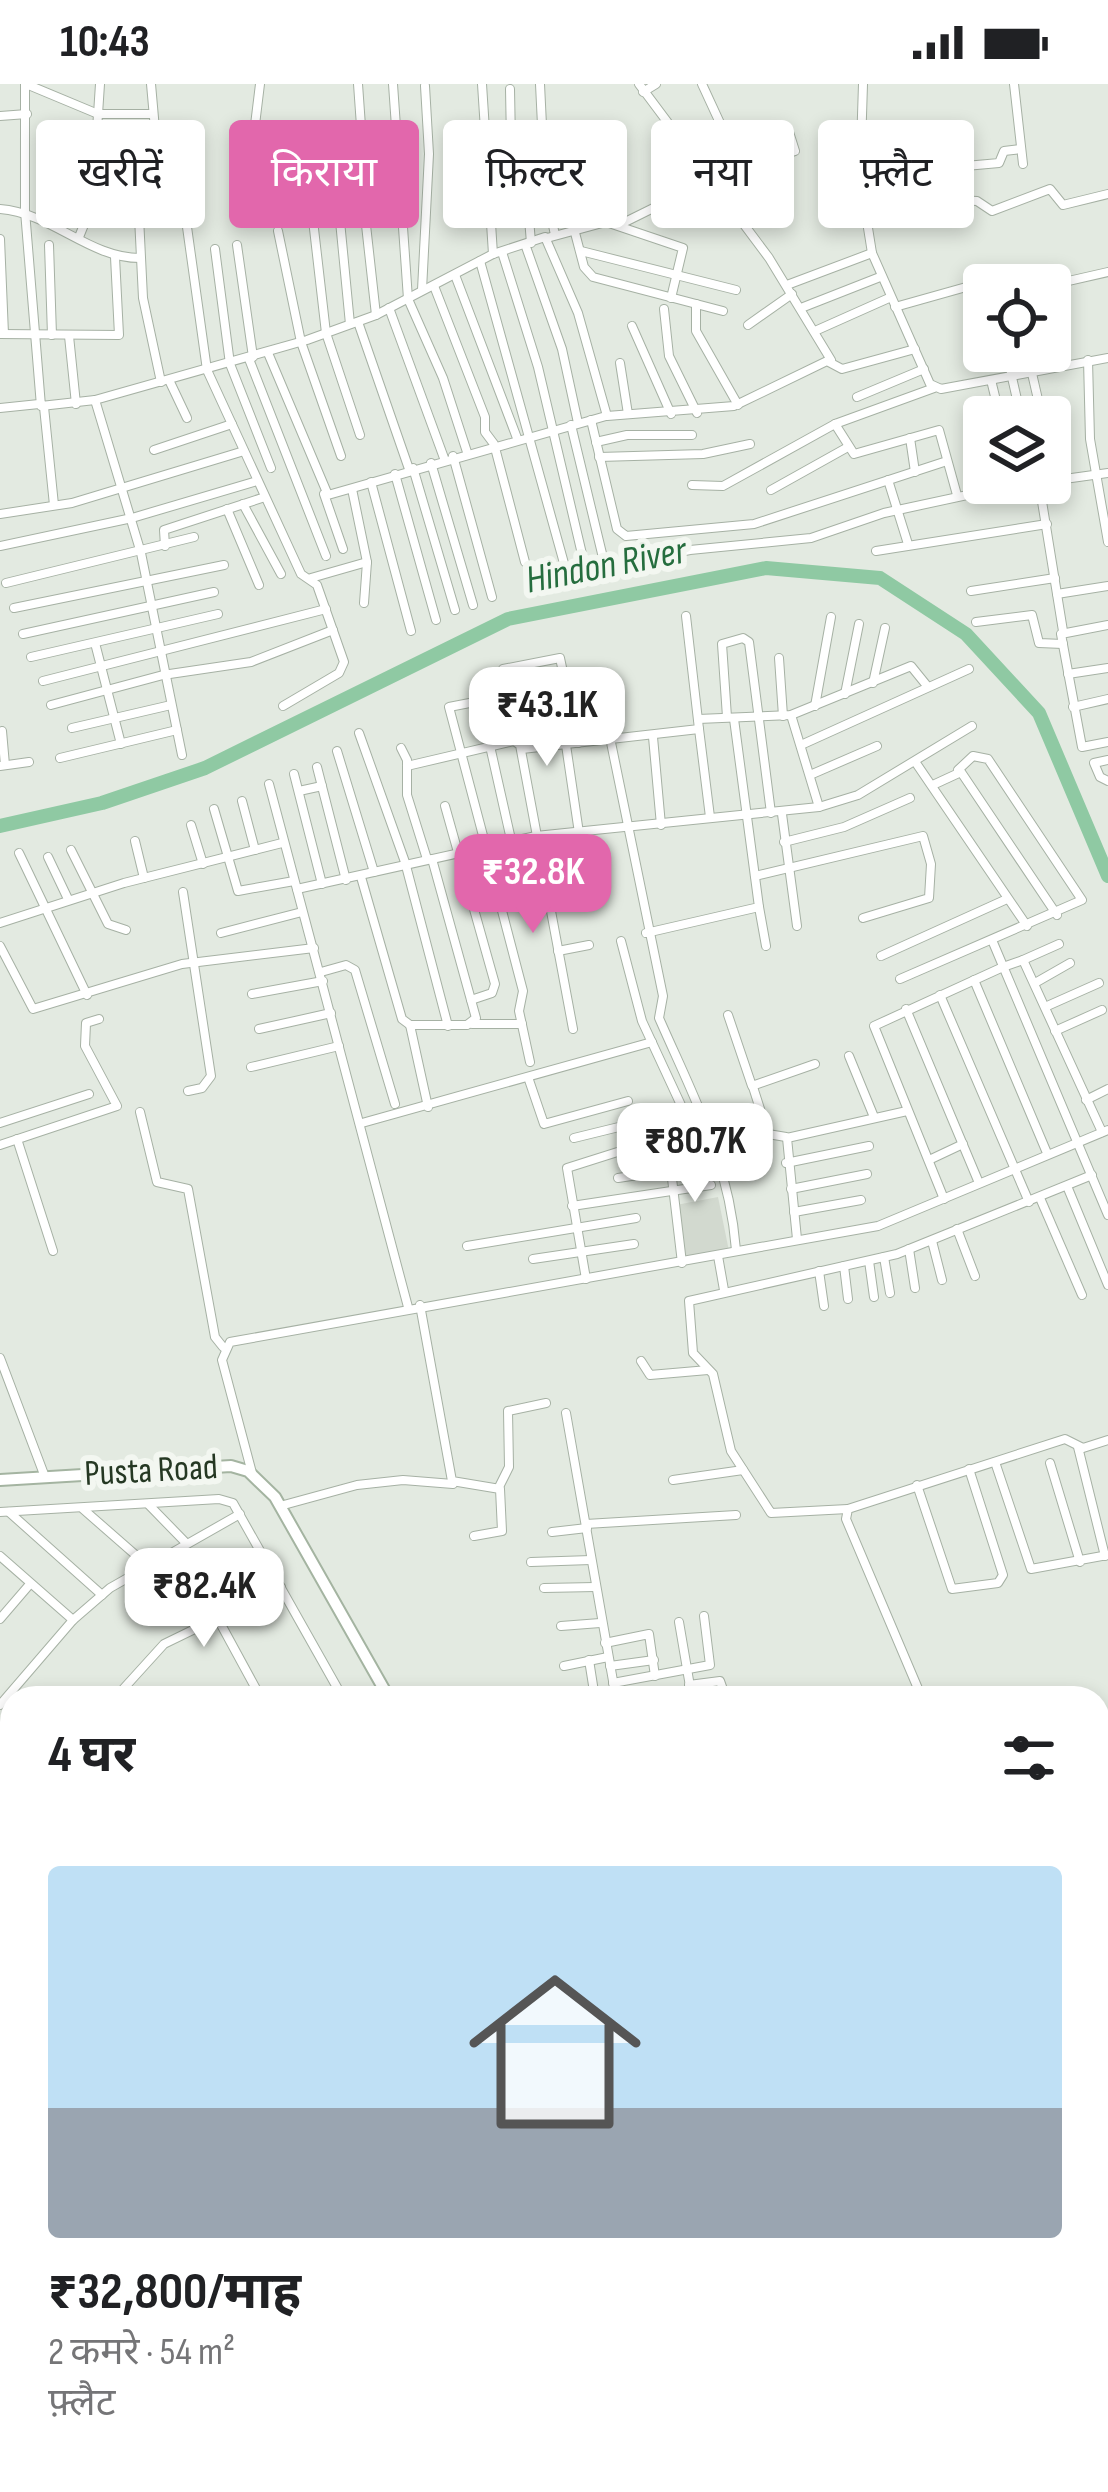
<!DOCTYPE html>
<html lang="hi">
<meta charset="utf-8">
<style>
body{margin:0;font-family:"Sofia Sans Condensed","Noto Sans Devanagari",sans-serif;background:#f6f6f6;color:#202124;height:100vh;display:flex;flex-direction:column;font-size:45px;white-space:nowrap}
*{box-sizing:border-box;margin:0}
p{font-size:39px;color:#757577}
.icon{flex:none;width:66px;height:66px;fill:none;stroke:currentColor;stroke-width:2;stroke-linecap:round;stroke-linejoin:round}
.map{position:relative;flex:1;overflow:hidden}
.sheet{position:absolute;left:0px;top:1602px;width:1110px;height:807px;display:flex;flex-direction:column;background:#fff;border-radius:36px 36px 0 0;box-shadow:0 6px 18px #0003}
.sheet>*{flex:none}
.banner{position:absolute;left:36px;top:36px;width:1038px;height:108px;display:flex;gap:24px}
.fabs{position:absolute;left:963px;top:180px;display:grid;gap:24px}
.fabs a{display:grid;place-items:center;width:108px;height:108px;border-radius:12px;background:#fff;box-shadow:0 6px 18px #0003;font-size:60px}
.price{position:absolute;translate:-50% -102px;padding:0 27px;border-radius:24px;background:#fff;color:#222;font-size:39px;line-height:78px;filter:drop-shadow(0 3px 6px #0008)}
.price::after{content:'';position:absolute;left:50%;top:72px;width:36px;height:27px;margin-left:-18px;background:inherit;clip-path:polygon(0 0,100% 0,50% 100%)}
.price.selected{background:#e267ac;color:#fff}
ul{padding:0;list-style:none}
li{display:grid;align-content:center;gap:24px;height:636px;padding:0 48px}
li span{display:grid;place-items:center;height:372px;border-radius:12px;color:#555}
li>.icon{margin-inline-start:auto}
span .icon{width:216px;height:216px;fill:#fffc;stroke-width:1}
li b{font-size:51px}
h2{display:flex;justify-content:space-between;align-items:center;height:144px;padding:0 48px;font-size:51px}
.chip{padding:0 42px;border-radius:12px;background:#fff;box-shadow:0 6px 18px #0003;font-size:42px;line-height:108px}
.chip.selected{background:#e267ac;color:#fff}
.status{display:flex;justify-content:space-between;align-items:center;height:84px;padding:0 60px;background:#fff;direction:ltr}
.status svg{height:33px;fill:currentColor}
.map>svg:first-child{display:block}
.built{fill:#d2d9cf}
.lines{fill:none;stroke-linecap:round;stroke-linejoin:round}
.river{stroke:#8fc9a3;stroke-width:14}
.street-casing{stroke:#a6b1a4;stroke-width:10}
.secondary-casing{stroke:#a4b4a1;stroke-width:14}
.primary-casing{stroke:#c2c7c1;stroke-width:14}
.street{stroke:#fff;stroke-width:8}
.secondary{stroke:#fff;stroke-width:10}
.primary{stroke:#6e9a6b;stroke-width:10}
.labels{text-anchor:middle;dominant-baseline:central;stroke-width:12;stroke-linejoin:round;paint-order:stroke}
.street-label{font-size:36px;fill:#253823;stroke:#f3f7f1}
.water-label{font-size:39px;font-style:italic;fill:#256d3e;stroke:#f3f7f1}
</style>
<div class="status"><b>10:43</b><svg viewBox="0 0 49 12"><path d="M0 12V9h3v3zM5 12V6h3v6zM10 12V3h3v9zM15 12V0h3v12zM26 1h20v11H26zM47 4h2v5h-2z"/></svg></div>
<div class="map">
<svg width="1108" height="2408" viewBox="0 0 1108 2408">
<rect width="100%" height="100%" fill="#e3eae1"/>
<!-- built -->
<g class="built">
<path d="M718 1113 729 1167 686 1176 676 1121Z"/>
<path d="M12 2205V2397H194L202 2408H0V2214Z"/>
</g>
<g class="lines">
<!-- river -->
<path class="river" d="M0 742 102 719 205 684 508 535 766 484 880 494 966 550 1039 629 1108 792"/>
<!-- street casing -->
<g class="street-casing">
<g id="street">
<path d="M25 0V127L41 322 95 316 307 256 376 231 493 170 545 153 578 229 607 332 734 322 827 277 842 285 915 265"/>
<path d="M26 0 98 30H153"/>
<path d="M151 0 155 45 179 103 187 143 207 286 301 490 317 501 344 578 339 589 283 622"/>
<path d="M260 0 254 49 286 53"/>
<path d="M358 0 361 42"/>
<path d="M393 0 408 215 443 294 467 368"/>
<path d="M482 0 493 170"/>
<path d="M540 0 545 103 555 151"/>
<path d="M639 0 769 174 831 276"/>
<path d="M863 0 860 94 872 169 930 300 941 305 1108 274"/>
<path d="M1014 0 1023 80"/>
<path d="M510 5 512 111 528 122 531 159"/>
<path d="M643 8 656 0"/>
<path d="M0 32 27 30"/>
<path d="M679 57 720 39 702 0"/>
<path d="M333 65 350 240"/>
<path d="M307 84 326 249 360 351"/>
<path d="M932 85 999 79 1004 67 1021 65"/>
<path d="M860 94 930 86 941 115 977 117 992 127 1050 105 1063 121 1108 110"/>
<path d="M92 121 139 133 143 214 161 298"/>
<path d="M364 123 376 231"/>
<path d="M0 125C52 129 89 174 140 174"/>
<path d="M54 140 62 67 69 61 97 66"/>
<path d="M619 141 712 95 795 67 789 48 698 80"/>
<path d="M574 145 584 183 593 193 723 227"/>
<path d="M278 147 301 258 341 372"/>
<path d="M79 153 92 121 100 0"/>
<path d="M547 154 606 138 683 164 671 214"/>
<path d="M0 155 4 250"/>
<path d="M525 160 562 265 578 339"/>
<path d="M49 161 52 251"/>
<path d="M237 161 253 273"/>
<path d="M215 165 230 280 271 384"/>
<path d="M581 167 736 206"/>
<path d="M502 168 538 283 586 487"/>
<path d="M480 177 567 490 690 466 811 454 884 429 1023 399"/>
<path d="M455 191 517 354"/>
<path d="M787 201 872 169"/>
<path d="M434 202 485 333V348L494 360 525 478"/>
<path d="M422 206 429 70 425 2"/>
<path d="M696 220V247L738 321"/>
<path d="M895 223 984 198"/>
<path d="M389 224 444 374"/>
<path d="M801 224 880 193"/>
<path d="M664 225 669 272 697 329"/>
<path d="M358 238 409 385"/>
<path d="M748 241 792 210"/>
<path d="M632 242 671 330"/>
<path d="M815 247 889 214"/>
<path d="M0 250 119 251 115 173"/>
<path d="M69 252 76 320"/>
<path d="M268 269 328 411 606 332"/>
<path d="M249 275 326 472"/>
<path d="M1088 276 1090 355 1108 458"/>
<path d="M1061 278 1051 201 1108 188"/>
<path d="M620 279 628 330"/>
<path d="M1031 285 1042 333"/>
<path d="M1011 289 1021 333"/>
<path d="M169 296 187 334"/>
<path d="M991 296 1000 333"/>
<path d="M857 313 924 285"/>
<path d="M95 316 141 469 182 671"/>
<path d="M44 323 54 421"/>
<path d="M0 324 39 320"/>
<path d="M591 336 617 445 626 452 754 440 947 377"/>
<path d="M835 340 854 370 939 346 957 411"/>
<path d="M571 341 605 482"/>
<path d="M910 354 915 388"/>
<path d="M596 358 627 351H692"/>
<path d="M154 366 232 340"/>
<path d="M453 372 492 513"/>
<path d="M599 373 703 370 750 360"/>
<path d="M431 379 473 521"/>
<path d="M413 384 455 526"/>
<path d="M395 390 436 536"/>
<path d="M888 396 908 460"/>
<path d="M1050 397 1108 389"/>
<path d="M371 398 411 547"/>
<path d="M1039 399 1063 547"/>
<path d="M692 401 723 402 835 340 934 304"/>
<path d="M352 405 367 478 364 519"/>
<path d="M771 406 848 363"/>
<path d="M324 410 343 465"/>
<path d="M243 420 281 490"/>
<path d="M227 425 259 501"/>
<path d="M0 430 72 419 244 367"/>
<path d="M0 462 132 434 257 397"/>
<path d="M165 462 164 446 265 413"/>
<path d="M876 467 1047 440"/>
<path d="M311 494 367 478"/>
<path d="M6 499 194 453"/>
<path d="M971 507 1055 494"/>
<path d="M1057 510 1108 502"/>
<path d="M14 524 224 481"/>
<path d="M976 538 1032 531 1039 559 1063 560"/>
<path d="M1108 541 1061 550 1082 663 1108 658"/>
<path d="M23 550 214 508"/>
<path d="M95 559 121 660"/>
<path d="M31 573 218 530"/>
<path d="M779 574 783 632"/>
<path d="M503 585 560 574 578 659"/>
<path d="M1068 590 1108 584"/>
<path d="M43 597 326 525"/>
<path d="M873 599 885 544"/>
<path d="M599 600 663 912 659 934C694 1014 729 1077 736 1166"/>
<path d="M845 610 859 540"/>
<path d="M51 621 163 591 251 578 333 546"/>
<path d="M815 622 831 533"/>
<path d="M1073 623 1108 615"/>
<path d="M791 631 819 723"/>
<path d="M727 633 722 560 743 554 749 558 771 729"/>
<path d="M698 635 791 631 911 582 928 603"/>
<path d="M72 644 171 621"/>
<path d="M699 645 710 733"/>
<path d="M2 647 5 681"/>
<path d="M359 649 405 778 448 942"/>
<path d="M653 653 661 741"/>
<path d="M566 661 579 749"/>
<path d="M801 661 969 585"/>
<path d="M490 662 512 760"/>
<path d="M401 664 407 676V711L427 775"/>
<path d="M522 665 699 645 686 532"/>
<path d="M337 667 374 788"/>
<path d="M60 674 177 646"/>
<path d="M1108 676 1094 679 1100 693 1108 697"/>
<path d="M916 679 1027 842"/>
<path d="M0 682 29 678"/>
<path d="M407 682 514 657 520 661 573 945"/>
<path d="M317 683 346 796"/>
<path d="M294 690 322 800"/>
<path d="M810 691 877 662"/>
<path d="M269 700 408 1223"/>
<path d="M935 700 961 688 1057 831"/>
<path d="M299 707 322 702"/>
<path d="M242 717 255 766"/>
<path d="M445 722 495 900 492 909 471 916"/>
<path d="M214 725 238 807 294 797"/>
<path d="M782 730 797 842"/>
<path d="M191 741 203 780"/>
<path d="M135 757 144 794"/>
<path d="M784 758 844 743 910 714"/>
<path d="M486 763 449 623 567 600"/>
<path d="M71 766 108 840 126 846"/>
<path d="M19 769 87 911"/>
<path d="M48 773 68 815"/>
<path d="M755 792 923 752 931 780 929 814 863 834"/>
<path d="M361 793 402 935 410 941H467L476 934 432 775"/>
<path d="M297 805 536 752 819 723 858 711 972 642"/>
<path d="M183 808 211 992 202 1004 188 1007"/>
<path d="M759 823 766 862"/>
<path d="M0 839 124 799 282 759"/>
<path d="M221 849 302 828"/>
<path d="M646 849 759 823 734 635"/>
<path d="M992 856 1108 1131"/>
<path d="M621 857 642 937 693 1047"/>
<path d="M0 862 33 925 182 880 314 864"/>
<path d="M558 867 589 861"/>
<path d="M881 872 1007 815"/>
<path d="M1023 876 1059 860"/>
<path d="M321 888 346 881 355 886 395 1020"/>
<path d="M900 895 1082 816 988 675 973 672 958 686"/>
<path d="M974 896 1047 1069"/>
<path d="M1035 899 1070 879"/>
<path d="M252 910 323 897"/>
<path d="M940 911 1029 1118"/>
<path d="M1045 923 1099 899"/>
<path d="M906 925 979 1099"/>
<path d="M728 931 752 1002 815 980"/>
<path d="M472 940H522"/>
<path d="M410 941 428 1023"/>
<path d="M259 945 331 929"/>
<path d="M1055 947 1102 926"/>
<path d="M849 972 874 1033"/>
<path d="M530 978 519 927 523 907 495 800 506 784 541 780"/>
<path d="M251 983 339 962"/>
<path d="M529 996 544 1040 628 1017"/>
<path d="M753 1003 768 1050 786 1053"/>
<path d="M1086 1016 1108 1005"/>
<path d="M140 1028 157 1098 188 1105 215 1253 223 1263"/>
<path d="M0 1039 89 1010"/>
<path d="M362 1039 652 958"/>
<path d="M574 1054 684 1027"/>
<path d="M17 1055 53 1167"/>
<path d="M0 1061 117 1022 85 962 86 939 99 935"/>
<path d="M929 1076 963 1060"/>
<path d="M786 1079 869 1062"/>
<path d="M618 1094 671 1086"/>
<path d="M1067 1102 1108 1201"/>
<path d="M791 1105 867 1090"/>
<path d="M1040 1114 1082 1211"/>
<path d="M944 1115 874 942 1003 883 1023 876 1102 1048"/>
<path d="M572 1122 711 1101"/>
<path d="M794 1128 861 1116"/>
<path d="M957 1145 975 1192"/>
<path d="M797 1155 787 1054 907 1027"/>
<path d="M932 1157 942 1196"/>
<path d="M467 1162 636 1134"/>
<path d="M909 1165 915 1204"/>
<path d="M718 1172 724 1206"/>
<path d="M884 1173 890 1209"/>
<path d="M533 1175 634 1160"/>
<path d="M869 1177 874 1213"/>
<path d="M682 1179 671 1086 720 1070"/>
<path d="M844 1182 848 1215"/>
<path d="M819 1187 824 1222"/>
<path d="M586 1195 567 1084 668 1052"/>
<path d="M420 1221 452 1397 500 1405 502 1447 474 1452"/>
<path d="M0 1274 45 1393"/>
<path d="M641 1277 650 1291 708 1286"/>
<path d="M566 1329 616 1614"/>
<path d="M1078 1363 1105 1472"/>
<path d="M995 1378 1031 1485 1108 1471"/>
<path d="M1050 1379 1080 1478"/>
<path d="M252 1389 222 1276 230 1258 878 1142 1108 1046"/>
<path d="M673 1396 743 1386"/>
<path d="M917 1401 952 1505 998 1499 1003 1491 969 1385"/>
<path d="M499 1403 509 1383 508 1327 546 1319"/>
<path d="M149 1421 186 1459"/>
<path d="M280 1422 357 1401 403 1396 453 1400"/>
<path d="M83 1425 147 1481"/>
<path d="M848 1425 771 1429 731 1367 713 1290 693 1269 689 1217 897 1170 1092 1091"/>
<path d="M0 1428 219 1415 233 1419 343 1614"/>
<path d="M9 1428 102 1511"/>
<path d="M586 1440 736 1431"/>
<path d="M552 1448 587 1444"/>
<path d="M0 1472 73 1536"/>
<path d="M531 1478 591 1476"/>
<path d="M544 1504 595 1503"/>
<path d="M0 1535 30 1500"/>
<path d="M218 1535 261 1614"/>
<path d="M679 1538 692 1614"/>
<path d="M561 1542 600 1539"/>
<path d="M605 1559 649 1550 655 1592"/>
<path d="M589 1576 595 1614"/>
<path d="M564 1582 608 1573"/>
<path d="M610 1582 654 1576"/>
<path d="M613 1599 710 1581 704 1532"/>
<path d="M689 1601 720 1597 726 1614"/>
<path d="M115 1614 164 1560 281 1503"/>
<path d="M922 1614 846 1435 848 1425 1065 1355 1083 1364 1108 1356"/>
<path d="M0 1621 73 1536 110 1504 240 1430"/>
<path d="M0 1748 12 1734"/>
<path d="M1098 1786 1108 1784"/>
<path d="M1098 1836 1108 1848"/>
<path d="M0 1839 12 1850"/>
<path d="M0 1873 12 1884"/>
<path d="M1098 1927 1108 1923"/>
<path d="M0 1966 12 1976"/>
<path d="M1098 1990 1108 2012"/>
<path d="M1098 2148 1108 2142"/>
<path d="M1101 2256 1108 2287"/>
<path d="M1098 2339 1108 2337"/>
<path d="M494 2397 507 2408"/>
<path d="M599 2397 611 2408"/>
<path d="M637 2397 649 2408"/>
<path d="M708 2397 720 2408"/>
<path d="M786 2397 788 2408"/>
<path d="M1074 2397 1083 2408"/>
<path d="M743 2408 753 2397"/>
</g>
</g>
<!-- secondary casing -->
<g class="secondary-casing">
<g id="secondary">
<path d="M0 1396 231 1382 248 1387 275 1413 389 1614"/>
<path d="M830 2397 836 2408"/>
</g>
</g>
<!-- primary casing -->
<g class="primary-casing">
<g id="primary">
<path d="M0 1907 12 1917"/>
<path d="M0 1937 12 1947"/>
<path d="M527 2397 539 2408"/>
<path d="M562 2397 575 2408"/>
</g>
</g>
<!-- street -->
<use href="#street" class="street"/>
<!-- secondary -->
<use href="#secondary" class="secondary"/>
<!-- primary -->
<use href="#primary" class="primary"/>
</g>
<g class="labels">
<!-- street labels -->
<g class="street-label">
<text transform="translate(151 1387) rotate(-3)">Pusta Road</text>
</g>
<!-- water labels -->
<g class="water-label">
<text transform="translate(606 482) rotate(-11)">Hindon River</text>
</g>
</g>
</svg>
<div class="fabs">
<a><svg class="icon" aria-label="locate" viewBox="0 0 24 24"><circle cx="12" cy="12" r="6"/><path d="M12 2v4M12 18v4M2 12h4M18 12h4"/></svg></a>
<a><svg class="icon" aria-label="layers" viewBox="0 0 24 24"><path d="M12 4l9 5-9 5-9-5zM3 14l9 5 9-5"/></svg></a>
</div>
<b class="price" style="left:547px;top:685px">₹43.1K</b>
<b class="price selected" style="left:533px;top:852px">₹32.8K</b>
<b class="price" style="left:695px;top:1121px">₹80.7K</b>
<b class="price" style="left:204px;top:1566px">₹82.4K</b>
<div class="banner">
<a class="chip">खरीदें</a>
<a class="chip selected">किराया</a>
<a class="chip">फ़िल्टर</a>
<a class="chip">नया</a>
<a class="chip">फ़्लैट</a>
</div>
<section class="sheet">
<h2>4 घर<svg class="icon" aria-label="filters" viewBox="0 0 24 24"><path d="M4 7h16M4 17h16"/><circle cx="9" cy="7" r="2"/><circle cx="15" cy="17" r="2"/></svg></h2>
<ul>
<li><span style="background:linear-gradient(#bfe0f5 65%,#9aa5b1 0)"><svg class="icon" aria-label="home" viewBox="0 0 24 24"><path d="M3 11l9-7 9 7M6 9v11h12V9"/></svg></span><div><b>₹32,800/माह</b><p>2 कमरे · 54 m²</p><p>फ़्लैट</p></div></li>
</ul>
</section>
</div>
